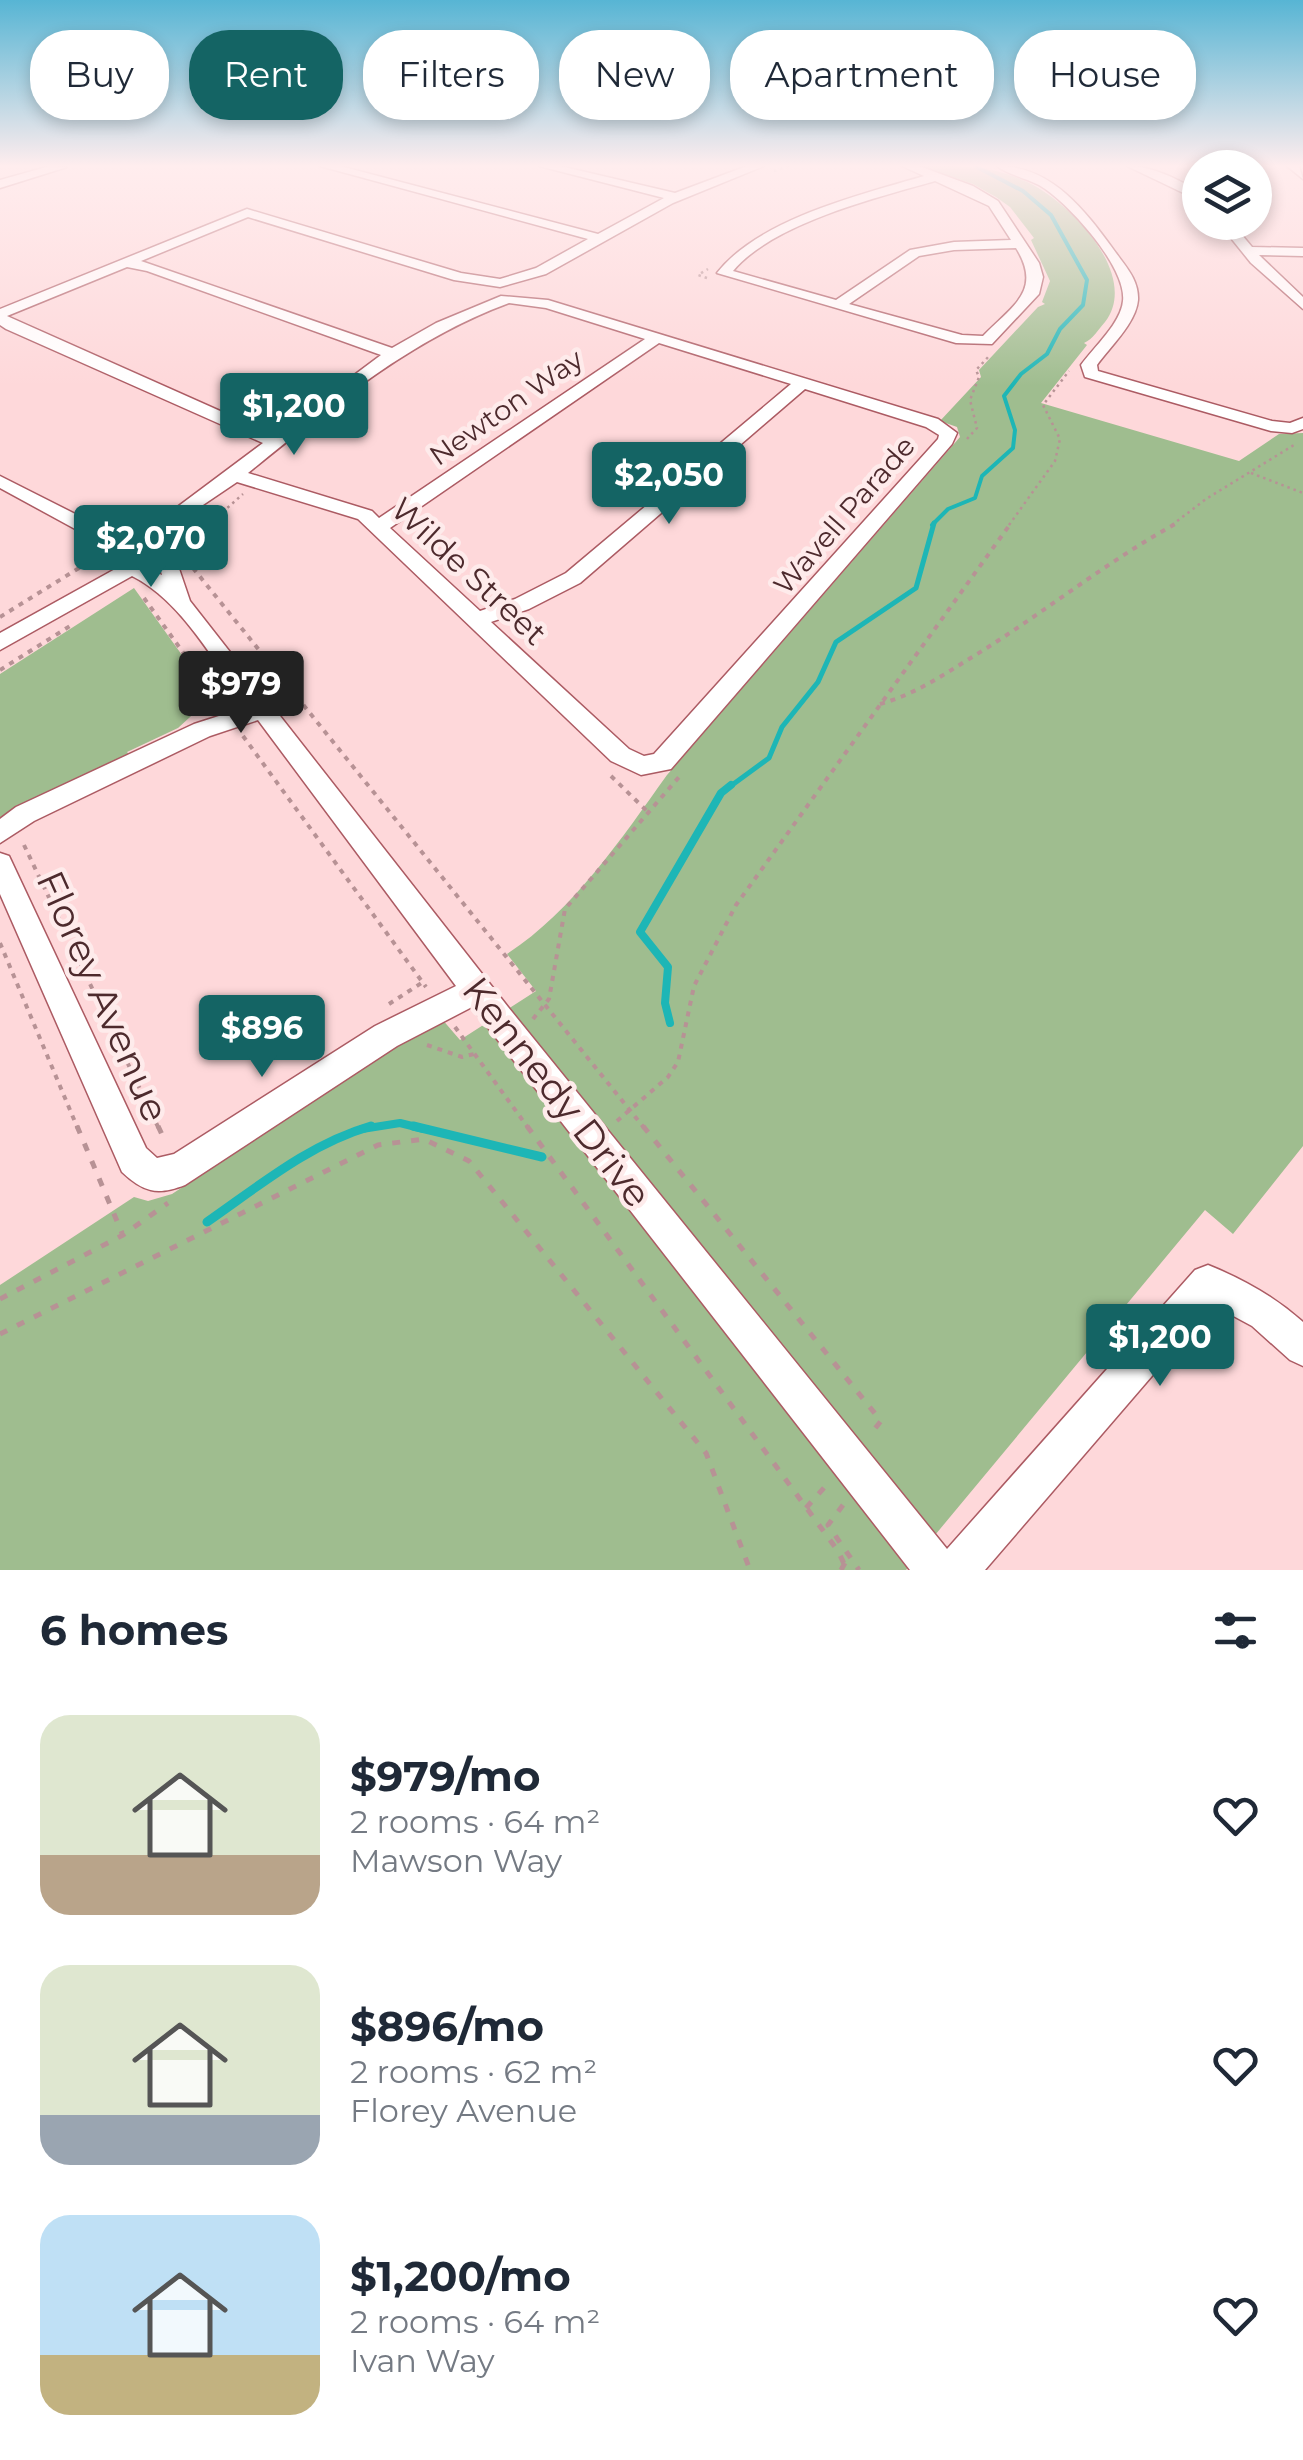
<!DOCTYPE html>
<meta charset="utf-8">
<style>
body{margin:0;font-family:Montserrat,sans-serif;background:#f2f2f3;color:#1f2937;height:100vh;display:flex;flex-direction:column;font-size:38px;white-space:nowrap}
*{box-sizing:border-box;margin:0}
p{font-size:32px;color:#747a83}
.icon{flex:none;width:55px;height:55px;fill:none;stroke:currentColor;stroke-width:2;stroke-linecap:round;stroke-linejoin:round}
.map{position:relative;height:1570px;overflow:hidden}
.details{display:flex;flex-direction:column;background:#fff;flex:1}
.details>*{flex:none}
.banner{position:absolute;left:30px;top:30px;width:1245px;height:90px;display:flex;gap:20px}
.buttons{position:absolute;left:1182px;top:150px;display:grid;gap:20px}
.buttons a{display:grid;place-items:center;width:90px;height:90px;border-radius:50%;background:#fff;box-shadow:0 5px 15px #0003;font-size:50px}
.price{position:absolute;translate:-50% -85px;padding:0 22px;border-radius:10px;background:#146464;color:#fff;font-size:32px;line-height:65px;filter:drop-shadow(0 2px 5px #0008)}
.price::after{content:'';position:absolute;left:50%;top:60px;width:30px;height:22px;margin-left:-15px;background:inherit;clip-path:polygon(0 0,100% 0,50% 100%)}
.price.on{background:#222;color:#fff}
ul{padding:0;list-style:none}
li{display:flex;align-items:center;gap:30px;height:250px;padding:0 40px}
li span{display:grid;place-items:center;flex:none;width:280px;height:200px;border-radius:30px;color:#555}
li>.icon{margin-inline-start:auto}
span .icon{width:120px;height:120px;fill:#fffc;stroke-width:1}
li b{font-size:42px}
h2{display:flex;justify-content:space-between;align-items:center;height:120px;padding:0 40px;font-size:42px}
.pill{padding:0 35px;border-radius:40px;background:#fff;box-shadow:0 5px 15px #0003;font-size:35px;line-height:90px}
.pill.on{background:#146464;color:#fff}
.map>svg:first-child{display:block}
.green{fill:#9fbd8f}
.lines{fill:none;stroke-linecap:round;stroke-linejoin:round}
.stream-far3{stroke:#1db6b6;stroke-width:4}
.stream-far2{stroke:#1db6b6;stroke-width:5}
.stream-far1{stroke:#1db6b6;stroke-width:8}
.stream{stroke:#1db6b6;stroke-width:9}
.minor-casing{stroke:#ac5b63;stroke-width:3}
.path-far2{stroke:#b79295;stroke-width:2.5;stroke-dasharray:2.5 4;stroke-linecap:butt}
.path-far1{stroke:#b79295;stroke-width:4;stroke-dasharray:5 6;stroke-linecap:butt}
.path{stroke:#b79295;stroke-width:5;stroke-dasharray:8 11;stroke-linecap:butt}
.minor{fill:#fff;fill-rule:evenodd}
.labels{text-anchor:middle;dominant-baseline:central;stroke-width:9;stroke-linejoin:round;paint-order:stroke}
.far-street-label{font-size:28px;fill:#4d2a2d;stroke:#feebeb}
.street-label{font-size:32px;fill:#4d2a2d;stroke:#feebeb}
.near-street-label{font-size:38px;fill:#4d2a2d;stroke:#feebeb}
</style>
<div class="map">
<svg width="1303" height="1570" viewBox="0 0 1303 1570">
<rect width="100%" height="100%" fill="#fed8da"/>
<!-- green -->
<g class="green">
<path d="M921 166C959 166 992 165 1027 182 1069 201 1141 275 1105 322 1098 330 1093 339 1084 343L1087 345 1041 403 1239 461 1279 434 1303 433V1146L1233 1234 1205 1210 906 1570H0V1285L134 1197 148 1201 172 1194 441 1018 460 1040 536 991 507 954C572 912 622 838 667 775L960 437 957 427 940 421 981 377 979 370 1038 307 1045 304 1042 302 1050 281 1031 240 1034 238 1010 207 996 197 973 184Z"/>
<path d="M134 588 212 697 178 728 127 752 131 757 0 818V674Z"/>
</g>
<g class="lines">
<!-- stream-far3 -->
<path class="stream-far3" d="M932 525 948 509 975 498 982 476 1013 448 1015 430 1004 396 1021 374 1047 354 1060 329 1083 305 1087 280 1051 215 1023 191 975 166"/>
<!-- stream-far2 -->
<path class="stream-far2" d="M728 788 769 758 782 727 818 682 836 642 916 588 934 523"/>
<!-- stream-far1 -->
<g class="stream-far1">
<path d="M670 1023 665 1003 668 967 640 932 721 793 731 785"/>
<path d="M362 1129 400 1123 424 1129"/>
</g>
<!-- stream -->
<g class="stream">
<path d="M413 1126 542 1157"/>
<path d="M207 1222C259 1186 309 1144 371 1126"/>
</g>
<!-- minor casing -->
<g class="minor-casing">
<g id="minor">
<path d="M50 166 67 167 0 188V180Z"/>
<path d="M320 166H340L598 234 664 198 539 166H560L675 193 747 166H764L673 203 546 274 500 287 454 280 248 217 141 261 392 348 436 323 501 296 548 300 938 419 957 433 952 444 671 769 641 775 611 761 358 519 237 482 163 532 176 544 174 554 190 601 508 1007 947 1549 1195 1270 1208 1265C1243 1279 1275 1297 1303 1322V1366L1290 1360 1252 1326 1213 1305 985 1570H910L472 1007 397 1046 185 1185C157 1196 143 1192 122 1172L0 894V853L9 856 146 1148 157 1158 174 1154 375 1026 456 986 258 720 210 736 34 821 0 843V819L16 807 194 724 247 707C214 662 182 601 132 576L0 650V633L117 568 136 564 162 575 153 542C131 540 117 560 98 556L95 552 108 540 77 530 0 488V476L91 522 126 532 172 511 263 443 6 329 0 325V309L247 209 461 273 500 279 536 268 588 239ZM127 267 147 271 381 355 274 435 7 316ZM509 303 546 308 645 339 379 518 372 511 248 473C330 407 409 340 509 303ZM659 343 791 384 566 573 515 599 480 611 390 528ZM805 389 926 427 939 435 938 439 654 754 644 756 629 749 491 622 529 609 580 583Z"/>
<path d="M902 166H919L973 186 998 201 1039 263 1043 277 1039 294 992 344 956 343 717 273C759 219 860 195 924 176ZM935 181 989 206 1011 240 954 242 910 250 836 300 733 271C773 223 876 198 935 181ZM1016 248C1043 291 1012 306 983 336L962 335 849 304 919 256 954 250Z"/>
<path d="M997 166C1053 166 1086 212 1116 253 1127 268 1139 281 1138 300 1136 323 1110 347 1097 365L1098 371 1272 421 1290 423 1303 418V429L1292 433 1271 431 1085 377 1081 365C1094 347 1121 323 1123 301 1127 267 1067 201 1039 185 1025 178 1009 175 997 166Z"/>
<path d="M1127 166C1153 166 1177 179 1200 192V201Z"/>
<path d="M1287 166H1299L1303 179Z"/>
<path d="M1218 222H1231L1252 247 1303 248V256L1259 255 1303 297V309L1251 263Z"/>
</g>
</g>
<!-- path-far2 -->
<g class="path-far2">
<path d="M774 171 789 166"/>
<path d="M707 278 698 275 708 269"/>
<path d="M967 439 977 428 970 400 979 377 976 370 990 355"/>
<path d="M1251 473 1303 493"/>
<path d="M208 525 243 494"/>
<path d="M1009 525 1055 461 1060 439 1043 405 1069 371"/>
<path d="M1172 525 1206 499 1294 445"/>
</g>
<!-- path-far1 -->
<g class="path-far1">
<path d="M187 544 211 523"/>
<path d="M193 568 645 1129"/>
<path d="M144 598 220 704"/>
<path d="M0 617 79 568 86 559"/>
<path d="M0 670 70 626"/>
<path d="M880 704C913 695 940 677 969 659 1040 616 1104 563 1177 523"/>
<path d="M243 736 426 987"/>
<path d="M611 776 649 813"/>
<path d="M24 845 159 1129"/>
<path d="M0 943 78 1129"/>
<path d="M389 1004 423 982"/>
<path d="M533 1019 549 999 565 909 679 777"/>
<path d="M455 1027 529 1129"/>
<path d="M427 1045 462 1057 474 1054"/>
<path d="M617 1121 668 1077 678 1062 694 986 736 905 1011 523"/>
</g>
<!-- path -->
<g class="path">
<path d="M77 1126 122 1233"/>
<path d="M158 1126 166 1143"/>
<path d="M527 1126 838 1551 847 1570"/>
<path d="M643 1126 881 1421 869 1436"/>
<path d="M0 1299 123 1235 168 1203"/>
<path d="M0 1334 378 1145 424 1139 469 1161 706 1453 750 1570"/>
<path d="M843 1505 828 1525 859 1570"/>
<path d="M806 1508 830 1481"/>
<path d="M841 1570 849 1556"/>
</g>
<!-- minor -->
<use href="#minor" class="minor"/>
</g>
<!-- sky -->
<linearGradient id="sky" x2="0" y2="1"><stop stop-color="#57b5d4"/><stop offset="0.43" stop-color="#ffedee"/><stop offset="1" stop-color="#ffedee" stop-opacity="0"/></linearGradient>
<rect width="1303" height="386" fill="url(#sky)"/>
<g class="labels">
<!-- far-street labels -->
<g class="far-street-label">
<text transform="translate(506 407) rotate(-35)">Newton Way</text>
<text transform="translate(844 515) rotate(-49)">Wavell Parade</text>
</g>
<!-- street labels -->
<g class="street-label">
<text transform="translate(469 571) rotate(43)">Wilde Street</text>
</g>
<!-- near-street labels -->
<g class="near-street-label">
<text transform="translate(103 996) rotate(66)">Florey Avenue</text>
<text transform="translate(557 1092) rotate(52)">Kennedy Drive</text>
</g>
</g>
</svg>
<div class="buttons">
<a><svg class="icon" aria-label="layers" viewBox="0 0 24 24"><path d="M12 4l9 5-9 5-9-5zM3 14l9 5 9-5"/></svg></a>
</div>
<b class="price" style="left:294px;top:458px">$1,200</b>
<b class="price" style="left:669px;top:527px">$2,050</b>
<b class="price" style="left:151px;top:590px">$2,070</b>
<b class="price on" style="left:241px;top:736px">$979</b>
<b class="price" style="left:262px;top:1080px">$896</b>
<b class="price" style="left:1160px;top:1389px">$1,200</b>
<div class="banner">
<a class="pill">Buy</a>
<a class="pill on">Rent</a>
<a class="pill">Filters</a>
<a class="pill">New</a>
<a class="pill">Apartment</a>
<a class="pill">House</a>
</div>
</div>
<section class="details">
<h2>6 homes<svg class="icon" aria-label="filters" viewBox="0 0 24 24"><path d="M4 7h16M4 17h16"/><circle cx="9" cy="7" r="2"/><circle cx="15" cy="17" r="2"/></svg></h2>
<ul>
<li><span style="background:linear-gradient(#dfe7d0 70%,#b9a48a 0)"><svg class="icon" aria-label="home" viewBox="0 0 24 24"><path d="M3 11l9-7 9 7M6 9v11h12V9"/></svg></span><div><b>$979/mo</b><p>2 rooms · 64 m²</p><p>Mawson Way</p></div><svg class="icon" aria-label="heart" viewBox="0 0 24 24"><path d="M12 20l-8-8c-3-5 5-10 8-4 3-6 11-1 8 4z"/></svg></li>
<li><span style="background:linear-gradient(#dfe7d0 75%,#9aa5b1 0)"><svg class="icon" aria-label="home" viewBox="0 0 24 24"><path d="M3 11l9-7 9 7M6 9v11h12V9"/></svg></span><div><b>$896/mo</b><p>2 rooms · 62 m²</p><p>Florey Avenue</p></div><svg class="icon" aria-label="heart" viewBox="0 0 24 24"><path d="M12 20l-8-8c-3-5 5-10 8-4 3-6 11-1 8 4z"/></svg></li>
<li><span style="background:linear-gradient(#bfe0f5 70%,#c2b280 0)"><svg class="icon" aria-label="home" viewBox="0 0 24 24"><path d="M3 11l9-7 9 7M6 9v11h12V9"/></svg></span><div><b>$1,200/mo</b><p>2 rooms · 64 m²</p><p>Ivan Way</p></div><svg class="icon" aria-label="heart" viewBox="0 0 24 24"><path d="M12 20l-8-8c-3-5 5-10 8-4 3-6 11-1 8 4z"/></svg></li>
</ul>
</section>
